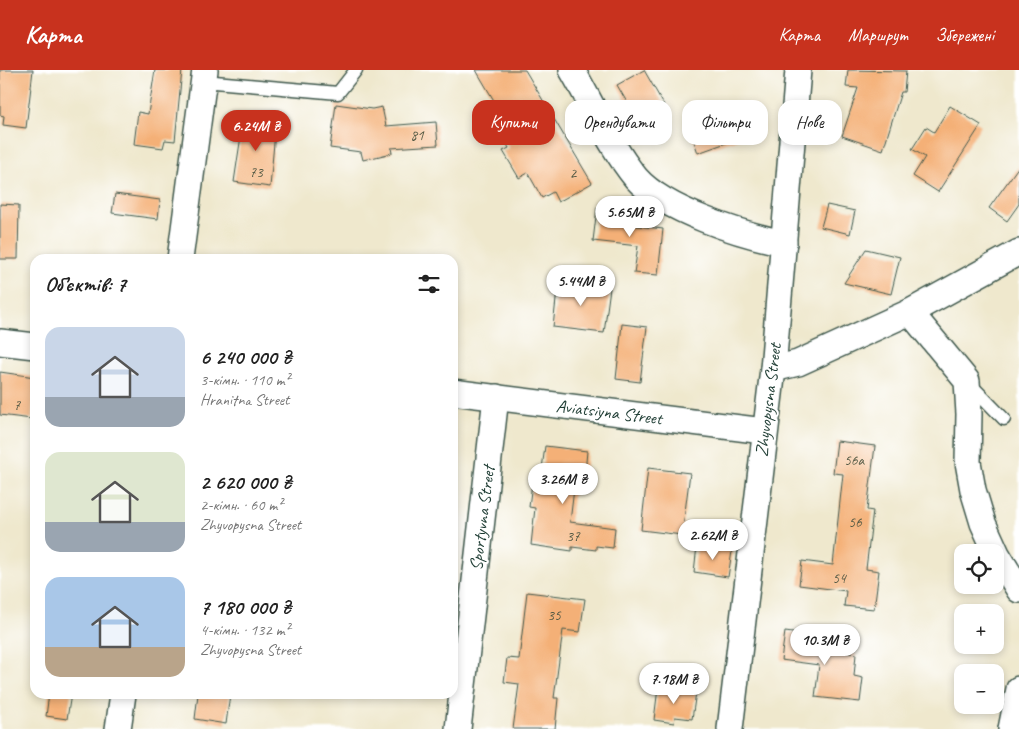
<!DOCTYPE html>
<html lang="uk">
<meta charset="utf-8">
<style>
body{margin:0;font-family:Caveat,sans-serif;background:#f6f6f6;color:#222;height:100vh;display:flex;flex-direction:column;font-size:19px;white-space:nowrap}
*{box-sizing:border-box;margin:0}
p{font-size:16px;color:#767676}
.icon{flex:none;width:28px;height:28px;fill:none;stroke:currentColor;stroke-width:2;stroke-linecap:round;stroke-linejoin:round}
.map{position:relative;flex:1;overflow:hidden}
.drawer{position:absolute;left:30px;top:184px;width:428px;height:445px;display:flex;flex-direction:column;background:#fff;border-radius:15px;box-shadow:0 2px 8px #0003}
.drawer>*{flex:none}
.top-card{position:absolute;left:472px;top:30px;width:471px;height:45px;display:flex;gap:10px}
.fabs{position:absolute;left:954px;top:474px;display:grid;gap:10px}
.fabs a{display:grid;place-items:center;width:50px;height:50px;border-radius:10px;background:#fff;box-shadow:0 2px 8px #0003;font-size:25px}
.price{position:absolute;translate:-50% -42px;padding:0 11px;border-radius:18px;background:#fff;color:#222;font-size:16px;line-height:32px;filter:drop-shadow(0 1px 2px #0008)}
.price::after{content:'';position:absolute;left:50%;top:30px;width:15px;height:11px;margin-left:-8px;background:inherit;clip-path:polygon(0 0,100% 0,50% 100%)}
.price.selected{background:#c8321e;color:#fff}
ul{padding:0;list-style:none}
li{display:flex;align-items:center;gap:15px;height:125px;padding:0 15px}
li span{display:grid;place-items:center;flex:none;width:140px;height:100px;border-radius:15px;color:#555}
li>.icon{margin-inline-start:auto}
span .icon{width:60px;height:60px;fill:#fffc;stroke-width:1}
li b{font-size:21px}
h2{display:flex;justify-content:space-between;align-items:center;height:60px;padding:0 15px;font-size:21px}
.tag{padding:0 18px;border-radius:15px;background:#fff;box-shadow:0 2px 8px #0003;font-size:18px;line-height:45px}
.tag.selected{background:#c8321e;color:#fff}
header{display:flex;align-items:center;gap:30px;box-sizing:border-box;height:70px;padding:0 25px;background:#c8321e;color:#fff}
header strong{font-size:24px}
nav{display:flex;gap:28px;margin-inline-start:auto;font-size:18px}
.map>svg:first-child{display:block}
.building{fill:#f4b077}
.lines{fill:none;stroke-linecap:round;stroke-linejoin:round}
.service-casing{stroke:#3e574b;stroke-width:15}
.minor-casing{stroke:#3e574b;stroke-width:28}
.service{stroke:#fff;stroke-width:12}
.minor{stroke:#fff;stroke-width:25}
.labels{text-anchor:middle;dominant-baseline:central;stroke-width:4;stroke-linejoin:round;paint-order:stroke}
.number-label{font-size:15px;fill:#545a45}
.street-label{font-size:18px;fill:#1f3d34;stroke:#fff}
</style>
<header>
<strong>Карта</strong>
<nav><a>Карта</a><a>Маршрут</a><a>Збережені</a></nav>
</header>
<div class="map">
<svg width="1019" height="659" viewBox="0 0 1019 659">
<rect width="100%" height="100%" fill="#fff"/>
<filter id="ink" filterUnits="userSpaceOnUse"><feTurbulence type="fractalNoise" baseFrequency=".02" numOctaves="2"/><feDisplacementMap in="SourceGraphic" scale="10" xChannelSelector="R" yChannelSelector="G"/><feConvolveMatrix kernelMatrix="1 2 1 2 8 2 1 2 1" color-interpolation-filters="sRGB"/></filter>
<filter id="wash" filterUnits="userSpaceOnUse"><feTurbulence type="fractalNoise" baseFrequency=".0096" numOctaves="4" result="noise"/><feDisplacementMap in="SourceGraphic" scale="20" xChannelSelector="R" yChannelSelector="G"/><feGaussianBlur stdDeviation="1.12" result="paint"/><feColorMatrix in="noise" values="0 0 0 0 0 0 0 0 0 0 0 0 0 0 0 0 0 1.4 0 .05"/><feComposite in="paint" operator="in"/></filter>
<g filter="url(#wash)">
<rect width="100%" height="100%" fill="#efe8cd"/>
<g id="blocks">
<!-- building -->
<g class="building">
<path d="M0 0H33L26 58 3 55 4 46 0 45Z"/>
<path d="M155 0H182L175 71 165 70 163 78 134 74 138 42 148 44Z"/>
<path d="M476 0H525L592 113 558 132 553 122 542 128 528 103 519 108 503 81 509 78 490 45 499 39Z"/>
<path d="M644 0 664 35 631 54 622 38 628 34 617 15Z"/>
<path d="M848 0 906 1 904 22H901L883 80 842 66 858 18 846 17Z"/>
<path d="M336 34 372 39 382 37 386 56 436 52 438 75 391 78 392 83 363 90 361 82 330 78Z"/>
<path d="M728 36 740 68 698 83 687 51Z"/>
<path d="M950 36 981 55 938 122 913 106 925 87 912 79 926 57 934 62Z"/>
<path d="M244 46 276 51 270 117 234 112Z"/>
<path d="M1019 96V134L1007 151 989 138Z"/>
<path d="M115 124 160 130 158 149 112 143Z"/>
<path d="M0 134 19 135 18 189H0Z"/>
<path d="M827 135 855 141 850 164 821 157Z"/>
<path d="M597 138 633 143 631 155 663 159 658 205 634 203 638 176 593 171Z"/>
<path d="M866 179 900 187 891 224 844 213Z"/>
<path d="M558 211 610 218 604 263 553 257Z"/>
<path d="M622 254 647 257 640 312 616 309Z"/>
<path d="M0 302 35 307 32 349 0 345Z"/>
<path d="M837 371 875 376 867 440 873 441 866 499 879 501 874 539 844 536 846 521 799 515 802 491 833 495 843 404 833 403Z"/>
<path d="M545 376 587 381 585 403 576 402 570 452 615 458 613 478 596 476V480L572 477V481L531 475 535 438 529 437 532 413 540 414Z"/>
<path d="M648 398 690 403 682 465 641 460Z"/>
<path d="M697 476 732 481 728 507 694 502Z"/>
<path d="M527 522 585 529 580 562 563 560 554 628H558L555 659H513L519 614 504 612 507 588 519 589Z"/>
<path d="M785 562 832 568 830 580 856 584 854 606 863 608 860 632 815 627 819 595 781 590Z"/>
<path d="M658 618 696 622 692 649 675 647 674 653 654 650Z"/>
<path d="M49 624H71L67 649 46 646Z"/>
<path d="M198 624H230L226 654 195 649Z"/>
</g>
</g>
</g>
<g filter="url(#ink)">
<use href="#blocks" fill-opacity="0" stroke="#3e574b" stroke-width="1"/>
<g class="lines">
<!-- service casing -->
<g class="service-casing">
<g id="service">
<path d="M204 11 338 23 356 0"/>
<path d="M969 313 1004 349"/>
</g>
</g>
<!-- minor casing -->
<g class="minor-casing">
<g id="minor">
<path d="M572 0C592 34 611 78 636 108 665 141 741 164 784 173"/>
<path d="M180 189 205 0"/>
<path d="M910 242 967 311 969 344 968 392 973 420 983 453 997 484 1019 520"/>
<path d="M0 272 35 276"/>
<path d="M773 299 798 293 910 242 1019 182"/>
<path d="M452 322 764 361"/>
<path d="M118 659 123 624"/>
<path d="M458 659 496 327"/>
<path d="M730 659 773 299 798 0"/>
<path d="M1011 659 1019 619"/>
</g>
</g>
<!-- service -->
<use href="#service" class="service"/>
<!-- minor -->
<use href="#minor" class="minor"/>
</g>
</g>
<g class="labels">
<!-- number labels -->
<g class="number-label">
<text x="417" y="65">81</text>
<text x="256" y="102">73</text>
<text x="573" y="103">2</text>
<text x="17" y="335">7</text>
<text x="854" y="390">56а</text>
<text x="855" y="452">56</text>
<text x="573" y="466">37</text>
<text x="839" y="508">54</text>
<text x="554" y="545">35</text>
</g>
<!-- street labels -->
<g class="street-label">
<text transform="translate(768 330) rotate(-83)">Zhyvopysna Street</text>
<text transform="translate(609 342) rotate(7)">Aviatsiyna Street</text>
<text transform="translate(482 448) rotate(-83)">Sportyvna Street</text>
</g>
</g>
</svg>
<div class="fabs">
<a><svg class="icon" aria-label="locate" viewBox="0 0 24 24"><circle cx="12" cy="12" r="6"/><path d="M12 2v4M12 18v4M2 12h4M18 12h4"/></svg></a>
<a>+</a>
<a>−</a>
</div>
<b class="price selected" style="left:256px;top:82px">6.24M ₴</b>
<b class="price" style="left:630px;top:168px">5.65M ₴</b>
<b class="price" style="left:581px;top:237px">5.44M ₴</b>
<b class="price" style="left:563px;top:435px">3.26M ₴</b>
<b class="price" style="left:713px;top:491px">2.62M ₴</b>
<b class="price" style="left:825px;top:596px">10.3M ₴</b>
<b class="price" style="left:674px;top:635px">7.18M ₴</b>
<div class="top-card">
<a class="tag selected">Купити</a>
<a class="tag">Орендувати</a>
<a class="tag">Фільтри</a>
<a class="tag">Нове</a>
</div>
<section class="drawer">
<h2>Об’єктів: 7<svg class="icon" aria-label="filters" viewBox="0 0 24 24"><path d="M4 7h16M4 17h16"/><circle cx="9" cy="7" r="2"/><circle cx="15" cy="17" r="2"/></svg></h2>
<ul>
<li><span style="background:linear-gradient(#c9d6e8 70%,#9aa5b1 0)"><svg class="icon" aria-label="home" viewBox="0 0 24 24"><path d="M3 11l9-7 9 7M6 9v11h12V9"/></svg></span><div><b>6 240 000 ₴</b><p>3-кімн. · 110 m²</p><p>Hranitna Street</p></div></li>
<li><span style="background:linear-gradient(#dfe7d0 70%,#9aa5b1 0)"><svg class="icon" aria-label="home" viewBox="0 0 24 24"><path d="M3 11l9-7 9 7M6 9v11h12V9"/></svg></span><div><b>2 620 000 ₴</b><p>2-кімн. · 60 m²</p><p>Zhyvopysna Street</p></div></li>
<li><span style="background:linear-gradient(#a9c7e8 70%,#b9a48a 0)"><svg class="icon" aria-label="home" viewBox="0 0 24 24"><path d="M3 11l9-7 9 7M6 9v11h12V9"/></svg></span><div><b>7 180 000 ₴</b><p>4-кімн. · 132 m²</p><p>Zhyvopysna Street</p></div></li>
</ul>
</section>
</div>
